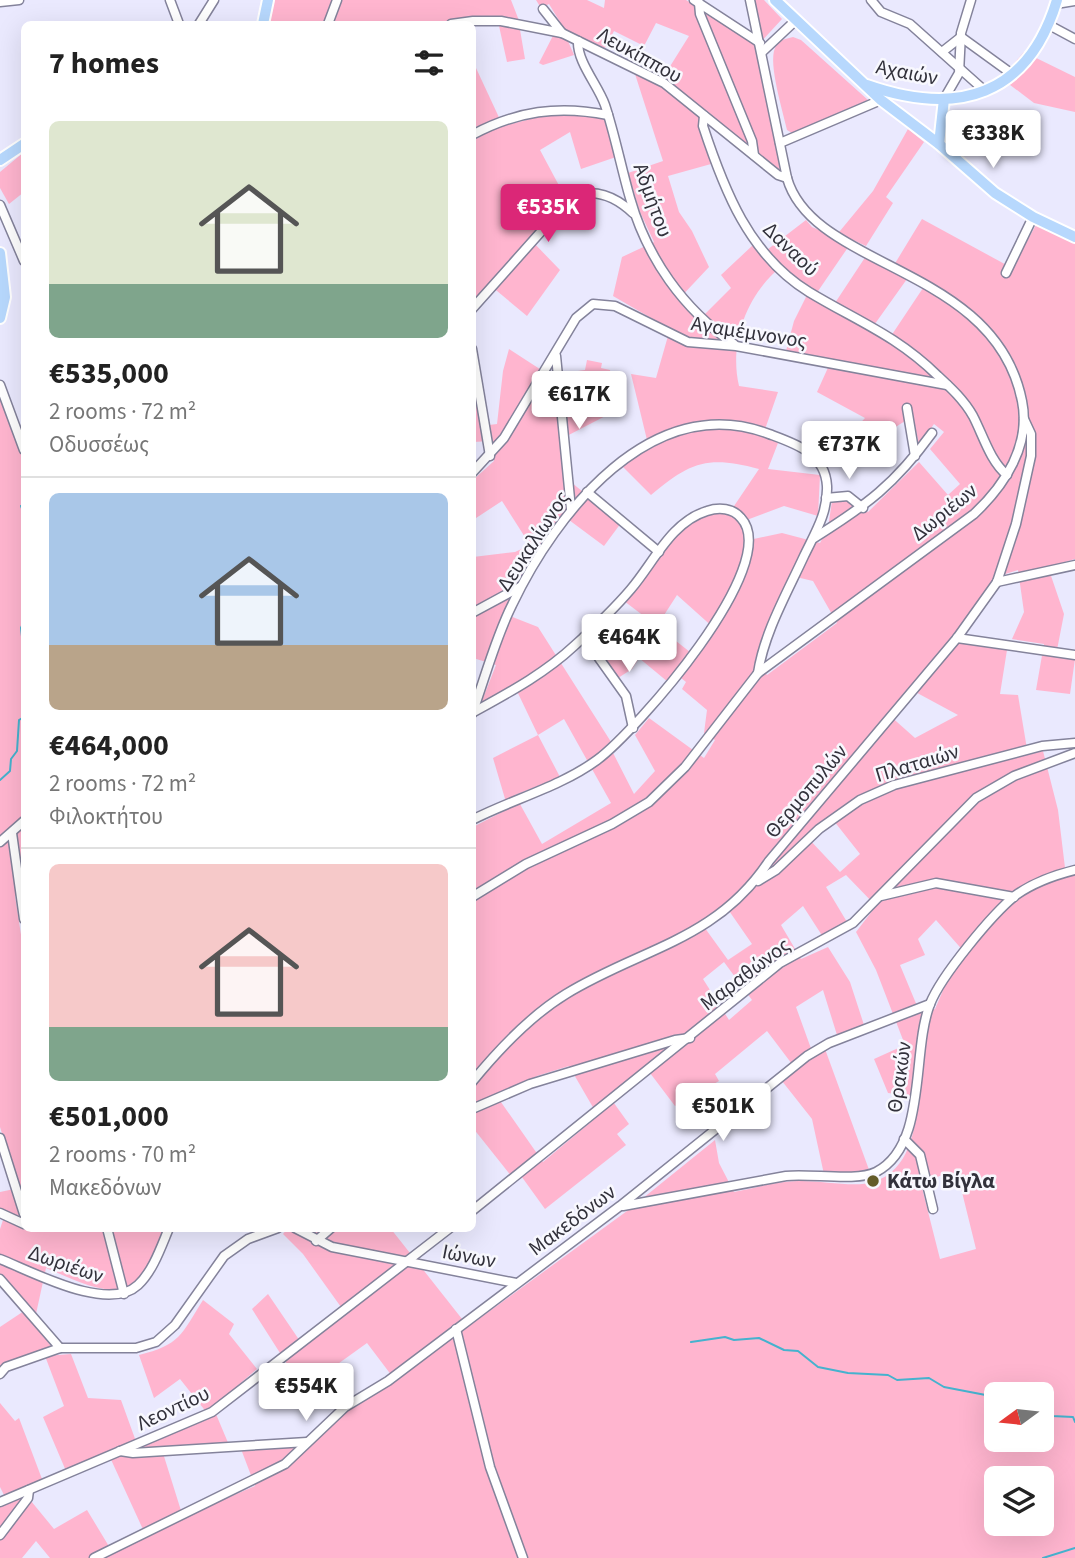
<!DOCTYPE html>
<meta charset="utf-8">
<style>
body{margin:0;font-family:"Source Sans 3",sans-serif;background:#f2f2f2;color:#222;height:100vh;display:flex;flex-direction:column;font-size:26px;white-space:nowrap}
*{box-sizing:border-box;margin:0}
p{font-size:23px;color:#767676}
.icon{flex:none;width:38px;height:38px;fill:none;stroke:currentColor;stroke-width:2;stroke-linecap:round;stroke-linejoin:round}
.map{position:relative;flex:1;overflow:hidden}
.details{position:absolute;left:21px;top:21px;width:455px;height:1211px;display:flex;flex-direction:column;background:#fff;border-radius:10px;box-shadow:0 7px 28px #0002}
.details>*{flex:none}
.needle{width:46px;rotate:255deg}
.tools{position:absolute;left:984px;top:1382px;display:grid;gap:14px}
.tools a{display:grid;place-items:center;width:70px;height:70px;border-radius:10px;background:#fff;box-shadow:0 7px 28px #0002;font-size:35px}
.price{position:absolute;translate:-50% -60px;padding:0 16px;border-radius:7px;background:#fff;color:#222;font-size:23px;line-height:46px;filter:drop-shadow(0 2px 4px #0008)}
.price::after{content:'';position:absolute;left:50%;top:42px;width:21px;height:16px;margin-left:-10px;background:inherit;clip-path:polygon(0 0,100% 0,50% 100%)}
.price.on{background:#db2777;color:#fff}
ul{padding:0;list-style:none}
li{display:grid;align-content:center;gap:14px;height:371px;padding:0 28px}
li+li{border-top:2px solid #e0e0e0}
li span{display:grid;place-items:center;height:217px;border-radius:10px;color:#555}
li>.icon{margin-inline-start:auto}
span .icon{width:126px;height:126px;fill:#fffc;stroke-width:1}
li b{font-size:30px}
h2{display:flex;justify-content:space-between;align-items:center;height:84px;padding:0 28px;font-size:30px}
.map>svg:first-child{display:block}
.green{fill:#ffb5cf;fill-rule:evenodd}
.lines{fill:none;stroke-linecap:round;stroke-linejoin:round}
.stream{stroke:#45b2ce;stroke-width:2}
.minor-casing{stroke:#84839b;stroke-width:11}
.major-casing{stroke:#fff;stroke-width:14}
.minor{stroke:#fff;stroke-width:8}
.major{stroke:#b7d8fd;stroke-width:10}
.poi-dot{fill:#645c28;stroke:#f8f8fe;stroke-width:2.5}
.labels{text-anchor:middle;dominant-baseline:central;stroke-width:5;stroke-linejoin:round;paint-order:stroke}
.street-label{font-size:21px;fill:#32313b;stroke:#f8f8fe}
.poi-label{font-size:21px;font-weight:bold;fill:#32313b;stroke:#f8f8fe;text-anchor:start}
</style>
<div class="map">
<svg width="1075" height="1558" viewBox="0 0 1075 1558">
<rect width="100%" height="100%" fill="#eae9fe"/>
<!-- green -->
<g class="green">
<path d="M263 0H511L518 18 525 59 507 62 497 17 461 18 441 24H259Z"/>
<path d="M536 0H587L604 8 605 0H686L758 44 760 25 754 0H764L782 19 758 45 783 171 767 163 706 110 698 121 711 164 668 176 679 212 692 231 709 267 678 300 699 320 731 288 721 275 753 245 763 253 806 220 812 227 835 237 873 191 908 129 924 142 886 197 893 203 866 246 853 240 814 297 833 306 866 256 891 270 922 219 1012 268 1041 216 1075 232V559L1048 567 1064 614 1056 655 1075 659 1070 694 1036 690 1044 644 1012 639 1024 612 1018 570 996 577 952 640 1007 650 1000 694 1018 695 1028 755 1043 751 1058 810 1066 876 1075 874V1558H50L36 1541 22 1558H0V1507L8 1503 0 1487V1403L15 1421 19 1418 42 1479 25 1489 31 1501 54 1529 87 1510 113 1553 146 1536 108 1453 66 1471 43 1417 64 1406 45 1356 71 1354 88 1398 121 1400 138 1447 211 1418 180 1379 154 1398 139 1355C180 1345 181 1335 203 1300L234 1324 229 1334 257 1369 213 1407 229 1445 162 1450 183 1517 255 1486 241 1449 307 1447 345 1411 395 1380 367 1343 303 1389 252 1309 268 1294 304 1347 346 1314 303 1254 283 1234 287 1229H391L466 1324 417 1364 627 1211 715 1140 719 1163 734 1192C755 1188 777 1181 798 1181 819 1180 855 1188 873 1182 910 1171 915 1129 919 1097L888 1093 874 1059 905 1045 876 970 856 932 876 906 846 875 826 887 847 922 823 937 803 906 781 925 801 959 828 947 850 982 864 1025 837 1035 823 990 796 1007 813 1054 825 1049 872 1178 825 1179 812 1119 782 1081 795 1068 767 1031 715 1074 719 1081 675 1106 647 1069 611 1099 629 1124 617 1134 626 1145 545 1209 519 1173 512 1177 473 1128V827L508 809 493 758 538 735 515 687 480 706 496 665 473 658V557L515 552 530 545 502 501 473 520V480L494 461 491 441 473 442V378L481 426 497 424 503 371 509 349 549 375 585 370 587 360 602 363 601 368 610 370 617 410 561 439 566 478 621 523 604 546 565 517 505 614 538 627 613 745 610 747 634 794 655 771 635 735 649 718 704 758 715 740 704 733 707 710 682 689 686 682 676 674 668 682 639 658 632 669 615 680 588 637 603 623 639 657 657 626 624 601C649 569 682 505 730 512L759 469C708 455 690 462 651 495L622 466 648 444 631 374 656 378 670 329 613 296 622 257 654 242 640 212 628 173 663 161 635 74 659 84 689 36 656 23 644 46 614 31 605 48 572 34 568 41 574 55 543 65 539 63 560 22 549 4 541 8ZM782 266 810 289 794 321 786 351 831 361 817 392 865 418 853 431 867 445 913 416 919 445 934 424 944 432 930 449 960 484 948 495 919 462 868 512 840 495 832 501 828 528 820 543 782 533 749 540 744 521 784 506 818 516 820 475 768 469 778 443 763 435 778 392 739 386C729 344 746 294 782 266ZM907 279 923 288 889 339 872 328ZM796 577 813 581 837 623 767 675 755 660ZM677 595 715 629 695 656 657 626ZM908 688 958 715 915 738 888 714ZM564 719 611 803 542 844 515 795 560 777 538 735ZM830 816 860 854 840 872 807 837 815 826ZM725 905 752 944 728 960 702 924ZM936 920 966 954 950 974 935 1009 920 1013 900 965 925 955 918 939ZM724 962 752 1000 729 1020 703 979ZM569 1066 598 1116 543 1162 496 1095 537 1076ZM942 1175 960 1184 976 1249 940 1259 921 1184ZM996 1395H1041V1440H996ZM996 1479H1041V1524H996Z"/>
<path d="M793 37 801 40 868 100 792 133 787 130C783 111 768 64 775 48 778 40 785 39 793 37Z"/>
<path d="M1024 52 1075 77V112L1034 103 1001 78Z"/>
<path d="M476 68 503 126 562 111 605 116 616 157 581 169 570 132 540 150 563 193 531 240 560 270 527 316 491 286 473 307 472 141 481 136 473 119V69Z"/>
<path d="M24 152V192L9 204 0 188V172Z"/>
<path d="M0 400 24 458V895L15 896 24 954V1228L164 1229C157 1241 155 1258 147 1270 122 1308 79 1281 46 1268L34 1323 53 1349 0 1368V1327L30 1307 0 1275V1229L6 1211 0 1208V1192L19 1188 0 1127Z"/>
</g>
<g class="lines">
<!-- stream -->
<g class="stream">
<path d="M21 506 24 514"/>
<path d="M24 621 21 628 24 654"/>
<path d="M0 780 10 771 11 759 17 751 19 720 24 717"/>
<path d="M691 1342 725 1337 734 1340 759 1338 784 1350 798 1351 818 1367 848 1373 888 1375 897 1380 929 1378 944 1387 996 1397"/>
<path d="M1041 1411 1052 1416 1073 1417 1075 1422"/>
<path d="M1043 1558 1075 1548"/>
</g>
<!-- minor casing -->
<g class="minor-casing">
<g id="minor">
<path d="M170 0 179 24"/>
<path d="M694 0 760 43"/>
<path d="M871 0 881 12 910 24 985 91"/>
<path d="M0 2 19 0"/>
<path d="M699 3 700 14 752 141 754 155"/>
<path d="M1056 4 1075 1"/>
<path d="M543 9 562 33"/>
<path d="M199 24 214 0"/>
<path d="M328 24 337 0"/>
<path d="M451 24 473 21H501L562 33 664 83 778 175 787 178"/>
<path d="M1049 25 1075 39"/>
<path d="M578 41C577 62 598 85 605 105 615 135 621 167 630 198 647 258 683 309 734 344"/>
<path d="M762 52 795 21"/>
<path d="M942 52 961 37 1012 74"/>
<path d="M944 99 959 73 961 33 971 0"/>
<path d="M704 116 703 126C724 190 749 255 809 292 857 321 896 335 938 376 951 388 964 400 973 416 983 435 990 461 1007 475"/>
<path d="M472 135C517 111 558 105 608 115"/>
<path d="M780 143 881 100"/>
<path d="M0 205 24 261"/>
<path d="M1006 273 1033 217"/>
<path d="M472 309 571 198C594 187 616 197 633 213"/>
<path d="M472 349 490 456"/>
<path d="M556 356 571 509"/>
<path d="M0 385 24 450"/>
<path d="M907 408 915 456"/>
<path d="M472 473 504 438 576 318 593 304 615 306 688 342 736 346 947 385"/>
<path d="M587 492 659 552"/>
<path d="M826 498 848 496 863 508"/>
<path d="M814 538C867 505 895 484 932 433"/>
<path d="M997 582 1075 565"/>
<path d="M472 613 520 587"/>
<path d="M584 637 626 696 633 728"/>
<path d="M957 638 1075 655"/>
<path d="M472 713C508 693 544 674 574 646 594 628 614 609 631 589 654 562 671 522 707 511 719 507 733 508 741 518 784 564 636 731 597 760 560 787 513 799 472 820"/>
<path d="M472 714C485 678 495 639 512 605 555 514 652 389 769 434 796 444 825 453 827 486 828 513 815 533 804 556 787 593 764 633 758 673"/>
<path d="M12 833 24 919"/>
<path d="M0 842 24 821"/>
<path d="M758 881 776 870 819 829 860 800 894 785 1042 746 1075 743"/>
<path d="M881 896 936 883 1014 897"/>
<path d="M472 897 526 864 612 824 649 802 685 767 758 673 974 514C1005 485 1031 445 1022 401 995 265 813 270 787 178L750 0"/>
<path d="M472 1082C499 1049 530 1016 566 994 641 948 716 941 769 861L957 638 997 582 1016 524 1031 456V434L1024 419"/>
<path d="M472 1109 530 1084 675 1040 690 1038"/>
<path d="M0 1138 24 1214"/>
<path d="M904 1139 920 1155 933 1209"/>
<path d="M623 1206 786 1176C810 1173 856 1182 876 1172 928 1145 911 1053 930 1004 941 976 992 914 1016 895 1033 883 1055 875 1075 870"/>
<path d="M472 1211 780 963 853 923 976 798 1014 776 1075 753"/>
<path d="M0 1213 24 1224"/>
<path d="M107 1228 124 1294"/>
<path d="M295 1228 332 1247 516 1283"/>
<path d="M316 1241 331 1228"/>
<path d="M0 1259C33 1272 108 1313 138 1285 153 1271 161 1247 169 1228"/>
<path d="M0 1279 60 1348"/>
<path d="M456 1329 490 1467 523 1558"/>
<path d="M0 1374 6 1367 60 1348H136L156 1342 175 1325 224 1256 248 1239 278 1228"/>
<path d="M120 1451 133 1453 307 1442"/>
<path d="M0 1502 212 1412 450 1228"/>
<path d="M0 1535 28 1498 29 1490"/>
<path d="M94 1558 285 1464 345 1407 388 1381 620 1206 807 1056 829 1043 930 1004"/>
</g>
</g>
<!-- major casing -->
<g class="major-casing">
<g id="major">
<path d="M775 0 881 100 939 144 995 193 1033 217 1075 237"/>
<path d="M263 24 268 0"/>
<path d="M867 85C958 117 1028 96 1057 0"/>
<path d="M939 144 944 99"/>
<path d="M0 160 24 144"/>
<path d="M0 253 5 297 0 318"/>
</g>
</g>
<!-- minor -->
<use href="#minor" class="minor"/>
<!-- major -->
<use href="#major" class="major"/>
</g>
<!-- markers -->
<circle class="poi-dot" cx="873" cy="1181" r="7"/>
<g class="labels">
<!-- street labels -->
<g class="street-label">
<text transform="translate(640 55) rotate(29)">Λευκίππου</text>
<text transform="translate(907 72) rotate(11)">Αχαιών</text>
<text transform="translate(653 200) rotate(70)">Αδμήτου</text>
<text transform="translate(791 249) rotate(44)">Δαναού</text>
<text transform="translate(749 332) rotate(9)">Αγαμέμνονος</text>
<text transform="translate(944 512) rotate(-39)">Δωριέων</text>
<text transform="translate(533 541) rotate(-57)">Δευκαλίωνος</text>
<text transform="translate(917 763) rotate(-17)">Πλαταιών</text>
<text transform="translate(806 791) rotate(-50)">Θερμοπυλών</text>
<text transform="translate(745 974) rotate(-37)">Μαραθώνος</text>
<text transform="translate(899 1077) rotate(-82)">Θρακών</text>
<text transform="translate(572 1220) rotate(-37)">Μακεδόνων</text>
<text transform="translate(469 1256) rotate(11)">Ιώνων</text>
<text transform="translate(66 1264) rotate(19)">Δωριέων</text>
<text transform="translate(173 1408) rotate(-25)">Λεοντίου</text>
</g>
<!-- poi labels -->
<g class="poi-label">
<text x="887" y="1181">Κάτω Βίγλα</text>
</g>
</g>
</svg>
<div class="tools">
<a><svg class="needle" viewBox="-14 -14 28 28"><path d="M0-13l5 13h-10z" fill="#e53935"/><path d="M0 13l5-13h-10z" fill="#767676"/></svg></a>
<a><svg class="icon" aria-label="layers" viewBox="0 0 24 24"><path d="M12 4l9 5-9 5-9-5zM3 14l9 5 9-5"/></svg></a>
</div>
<b class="price" style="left:993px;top:170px">€338K</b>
<b class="price on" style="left:548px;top:244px">€535K</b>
<b class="price" style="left:579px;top:431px">€617K</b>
<b class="price" style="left:849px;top:481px">€737K</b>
<b class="price" style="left:629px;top:674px">€464K</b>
<b class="price" style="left:723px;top:1143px">€501K</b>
<b class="price" style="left:306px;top:1423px">€554K</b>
<section class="details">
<h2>7 homes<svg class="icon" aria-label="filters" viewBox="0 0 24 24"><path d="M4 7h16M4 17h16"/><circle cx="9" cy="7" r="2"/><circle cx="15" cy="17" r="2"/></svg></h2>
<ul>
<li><span style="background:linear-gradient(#dfe7d0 75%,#7fa58c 0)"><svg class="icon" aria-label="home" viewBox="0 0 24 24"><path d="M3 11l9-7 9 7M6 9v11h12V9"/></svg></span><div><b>€535,000</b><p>2 rooms · 72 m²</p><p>Οδυσσέως</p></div></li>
<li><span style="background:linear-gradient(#a9c7e8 70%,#b9a48a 0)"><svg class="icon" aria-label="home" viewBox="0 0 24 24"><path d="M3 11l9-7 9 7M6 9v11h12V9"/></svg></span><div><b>€464,000</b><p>2 rooms · 72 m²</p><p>Φιλοκτήτου</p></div></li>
<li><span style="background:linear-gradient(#f6c9c9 75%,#7fa58c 0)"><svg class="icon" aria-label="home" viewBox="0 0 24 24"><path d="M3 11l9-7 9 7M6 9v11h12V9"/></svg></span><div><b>€501,000</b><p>2 rooms · 70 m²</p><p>Μακεδόνων</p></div></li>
</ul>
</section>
</div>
